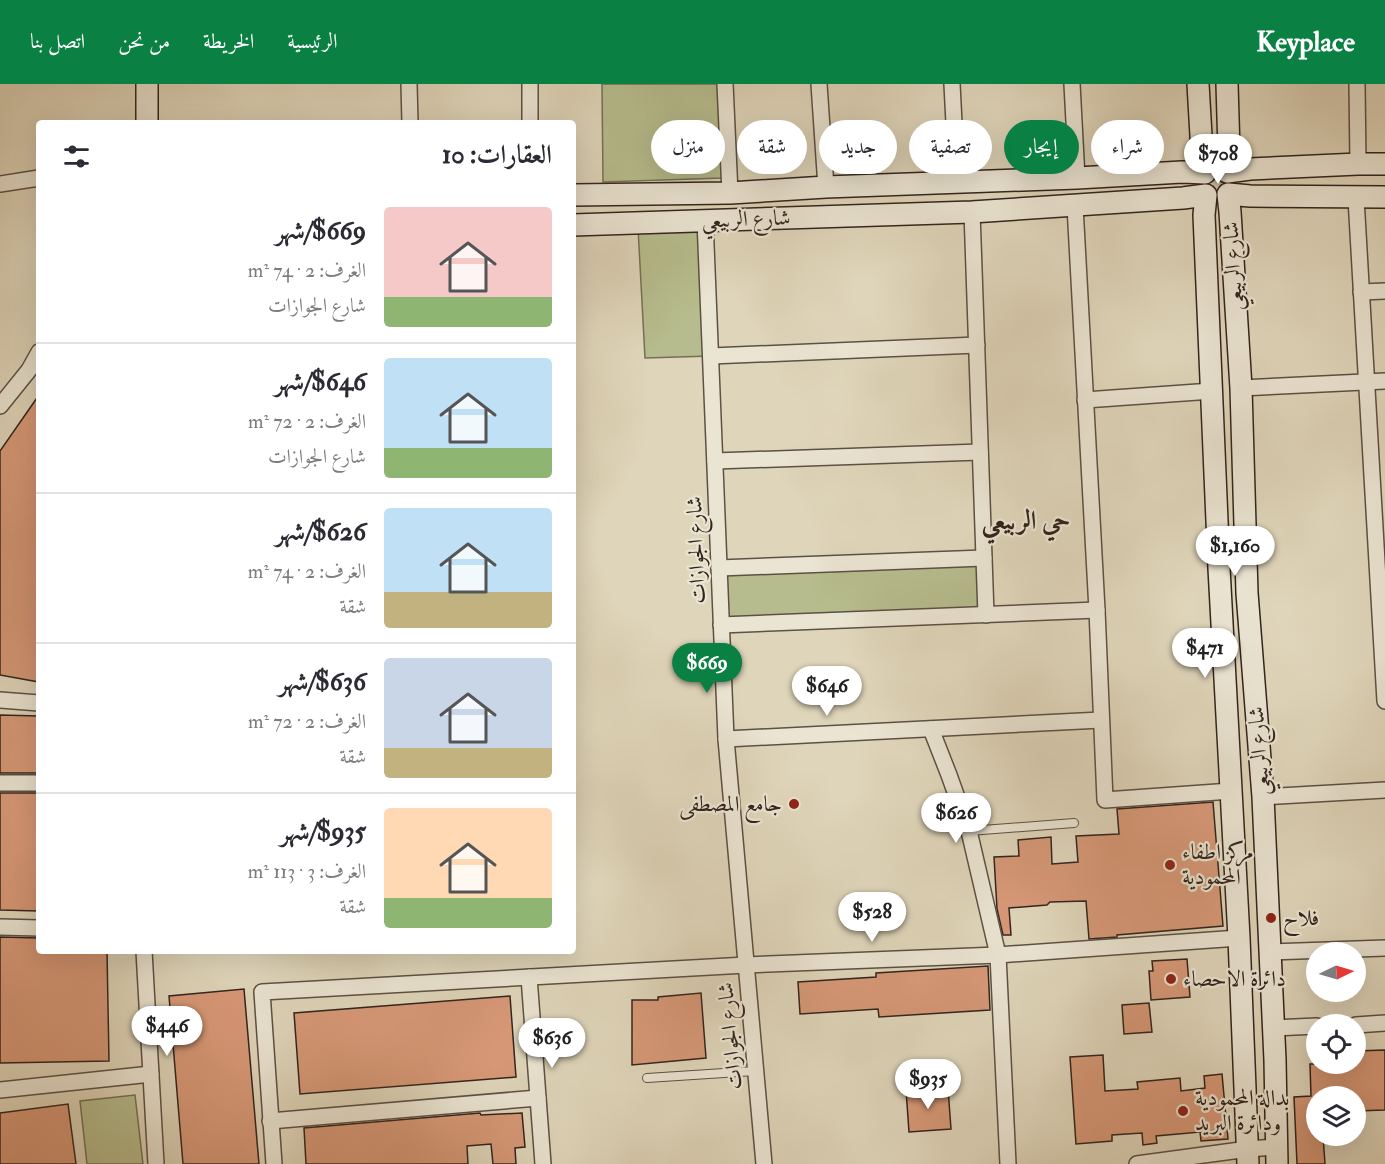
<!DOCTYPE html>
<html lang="ar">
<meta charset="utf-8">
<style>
body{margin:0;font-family:"IM FELL Double Pica",Amiri,serif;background:#f7f7f7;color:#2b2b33;direction:rtl;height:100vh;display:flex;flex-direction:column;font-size:22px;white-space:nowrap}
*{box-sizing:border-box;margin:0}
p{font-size:20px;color:#7c7c81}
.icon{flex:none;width:33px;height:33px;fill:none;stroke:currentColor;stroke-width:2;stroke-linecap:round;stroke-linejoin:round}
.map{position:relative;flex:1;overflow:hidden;direction:ltr}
.drawer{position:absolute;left:36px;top:36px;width:540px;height:834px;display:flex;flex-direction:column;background:#fff;border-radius:6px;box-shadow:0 6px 24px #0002;direction:rtl}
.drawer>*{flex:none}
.hud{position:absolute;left:594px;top:36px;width:570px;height:54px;direction:rtl;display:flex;gap:12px}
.needle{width:39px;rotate:85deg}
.fabs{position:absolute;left:1306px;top:858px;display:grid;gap:12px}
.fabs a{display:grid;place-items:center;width:60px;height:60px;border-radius:50%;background:#fff;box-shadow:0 6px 24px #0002;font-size:30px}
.price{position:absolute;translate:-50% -51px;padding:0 14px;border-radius:21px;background:#fff;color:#222;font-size:20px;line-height:39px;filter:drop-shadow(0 2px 3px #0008)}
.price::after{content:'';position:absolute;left:50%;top:36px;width:18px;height:14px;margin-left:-9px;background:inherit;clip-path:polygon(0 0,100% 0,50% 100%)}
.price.current{background:#0b8043;color:#fff}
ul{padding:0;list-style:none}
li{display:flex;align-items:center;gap:18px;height:150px;padding:0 24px}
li+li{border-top:2px solid #e1e1e2}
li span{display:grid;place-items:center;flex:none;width:168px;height:120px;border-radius:6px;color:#555}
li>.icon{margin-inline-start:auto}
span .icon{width:72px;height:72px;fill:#fffc;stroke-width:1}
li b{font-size:26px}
h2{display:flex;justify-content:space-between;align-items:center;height:72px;padding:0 24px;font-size:26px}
.pill{padding:0 21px;border-radius:27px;background:#fff;box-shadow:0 6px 24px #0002;font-size:21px;line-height:54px}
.pill.current{background:#0b8043;color:#fff}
header{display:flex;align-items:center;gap:36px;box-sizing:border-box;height:84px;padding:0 30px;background:#0b8043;color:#fff}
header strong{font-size:28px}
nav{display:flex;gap:33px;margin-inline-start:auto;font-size:21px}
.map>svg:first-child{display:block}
.green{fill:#b6bc8d;stroke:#747055;stroke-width:1.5}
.building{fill:#d79877;stroke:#32241d;stroke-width:1.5}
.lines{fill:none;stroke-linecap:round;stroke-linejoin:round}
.lane-casing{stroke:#5d5044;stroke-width:10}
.street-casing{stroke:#5d5044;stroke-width:18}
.secondary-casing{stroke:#32241d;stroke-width:24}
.lane{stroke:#eae4d2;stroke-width:8}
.street{stroke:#eae4d2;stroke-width:15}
.secondary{stroke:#eae4d2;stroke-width:21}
.poi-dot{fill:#8f2418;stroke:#eae4d2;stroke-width:2}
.labels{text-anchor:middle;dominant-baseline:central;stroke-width:4.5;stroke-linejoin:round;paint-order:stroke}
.street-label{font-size:22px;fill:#32241d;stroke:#eae4d2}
.poi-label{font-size:22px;fill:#32241d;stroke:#eae4d2;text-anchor:start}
.quarter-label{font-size:26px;font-weight:bold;fill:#32241d;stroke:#eae4d2}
</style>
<header>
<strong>Keyplace</strong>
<nav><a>الرئيسية</a><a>الخريطة</a><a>من نحن</a><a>اتصل بنا</a></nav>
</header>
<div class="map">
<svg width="1385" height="1080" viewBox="0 0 1385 1080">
<rect width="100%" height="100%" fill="#dfd5ba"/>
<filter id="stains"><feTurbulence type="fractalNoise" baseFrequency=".00333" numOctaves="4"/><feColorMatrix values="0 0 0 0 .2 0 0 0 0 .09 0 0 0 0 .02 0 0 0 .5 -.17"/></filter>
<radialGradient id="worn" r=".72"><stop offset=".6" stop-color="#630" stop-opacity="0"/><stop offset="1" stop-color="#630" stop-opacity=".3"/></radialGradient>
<!-- green -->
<g class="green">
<path d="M602 0H718L723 94 603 98Z"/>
<path d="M705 136 711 272 645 274 638 144Z"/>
<path d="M984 474 986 531 721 541 719 484Z"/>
<path d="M135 1011 143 1080H87L80 1017Z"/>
</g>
<!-- building -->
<g class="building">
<path d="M39 311V598L0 591V367Z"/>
<path d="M0 631 39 632V689H0Z"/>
<path d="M0 709H39V827L0 826Z"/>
<path d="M1213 718 1223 842 1117 851V853L1089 855 1086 817 1050 818 1047 821 1009 824 1011 851H1003L997 825 994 773 1019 772 1018 756 1051 753 1052 780 1078 778 1076 752 1119 750 1117 725Z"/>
<path d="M0 853 39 854V867H107L109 977 0 979Z"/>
<path d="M1187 875 1190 913 1151 916 1149 887H1153L1152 877Z"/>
<path d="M988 882 990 926 879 933 878 925 800 930 798 898 876 893V889Z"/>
<path d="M244 905 259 1080H183L169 912Z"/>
<path d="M701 909 706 974 632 981V916H658V913Z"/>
<path d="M510 912 516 993 300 1010 294 929Z"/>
<path d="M1149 919 1152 948 1124 950 1122 921Z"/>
<path d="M1385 966V1026L1356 1027V1012H1317V1052H1323L1325 1080H1297L1294 1013 1311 1012 1310 980H1357L1356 967Z"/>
<path d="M1103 971 1105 1007 1138 1005 1137 998 1180 994 1181 1007 1205 1004 1204 992 1222 990 1228 1055 1201 1057 1200 1048 1156 1052 1157 1059 1143 1061 1142 1049 1112 1051V1057L1076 1060 1070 973Z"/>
<path d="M948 1004 951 1045 909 1048 906 1006Z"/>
<path d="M68 1020 76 1080H0V1029Z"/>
<path d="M480 1029 481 1031 522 1029 525 1063 515 1064 516 1080H493L491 1060 467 1062 468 1080H306L304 1044Z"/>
</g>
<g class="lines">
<!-- lane casing -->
<g class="lane-casing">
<g id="lane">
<path d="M969 747 1074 739"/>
<path d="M647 994 755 987"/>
</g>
</g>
<!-- street casing -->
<g class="street-casing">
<g id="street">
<path d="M409 0 410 39"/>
<path d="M530 0V39"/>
<path d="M725 0 730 109"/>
<path d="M819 0 826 103"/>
<path d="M952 0 957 98"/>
<path d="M1072 0 1077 94"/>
<path d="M1357 0 1358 80"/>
<path d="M0 100 39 94"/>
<path d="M1356 114 1385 617"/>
<path d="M1075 122 1097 526 1105 716 1231 707"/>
<path d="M972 128 986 531"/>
<path d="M705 136 726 655 764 1080"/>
<path d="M1361 208 1385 207"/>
<path d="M711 272 977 261"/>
<path d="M1241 304 1385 297"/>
<path d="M1085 316 1212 307"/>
<path d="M0 322 29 286 39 268"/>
<path d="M715 377 980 368"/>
<path d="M719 484 984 474"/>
<path d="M721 541 1097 526"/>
<path d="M0 616 39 619"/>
<path d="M931 645 949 691 969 747 998 871 1008 1080"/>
<path d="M726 655 1101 636"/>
<path d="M0 699H39"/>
<path d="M1263 713 1385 706"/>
<path d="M0 843 39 844"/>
<path d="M144 867 156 1080"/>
<path d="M1270 868 1385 864"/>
<path d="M529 893 543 1080"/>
<path d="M1356 941 1385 939"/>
<path d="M1273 944 1317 942"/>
<path d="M0 1006 151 990"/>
<path d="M270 1037 538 1014"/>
<path d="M274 1080 262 908 746 881 998 871 1239 854"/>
<path d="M1137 1080 1248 1065 1276 1063"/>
</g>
</g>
<!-- secondary casing -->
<g class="secondary-casing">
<g id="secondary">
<path d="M1227 0 1229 67 1227 88 1250 85 1358 80H1385"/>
<path d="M147 39V0"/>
<path d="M573 111 730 109 826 103 1077 94 1182 88 1205 89 1202 69 1198 0"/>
<path d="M573 141 972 128 1183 114 1206 111 1204 131 1219 484 1239 854 1248 1080"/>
<path d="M1277 1080 1275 976 1263 713 1247 509 1241 304 1230 128 1228 110 1250 112 1385 113"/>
</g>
</g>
<!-- lane -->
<use href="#lane" class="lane"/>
<!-- street -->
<use href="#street" class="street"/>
<!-- secondary -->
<use href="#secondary" class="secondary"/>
</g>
<!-- markers -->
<g class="poi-dot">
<circle cx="794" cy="720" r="6"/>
<circle cx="1170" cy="781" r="6"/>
<circle cx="1271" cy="834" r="6"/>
<circle cx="1171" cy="895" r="6"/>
<circle cx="1183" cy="1027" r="6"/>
</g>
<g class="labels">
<!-- street labels -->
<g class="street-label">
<text transform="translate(746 135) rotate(-2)">شارع الربيعي</text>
<text transform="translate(1233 182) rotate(-93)">شارع الربيعي</text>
<text transform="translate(696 466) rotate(-92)">شارع الجوازات</text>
<text transform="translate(1259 667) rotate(-94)">شارع الربيعي</text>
<text transform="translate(730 952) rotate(-95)">شارع الجوازات</text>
</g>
<!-- poi labels -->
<g class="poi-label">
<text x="782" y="720" text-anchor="end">جامع المصطفى</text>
<text x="1182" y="768">مركز اطفاء<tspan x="1182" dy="25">المحمودية</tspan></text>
<text x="1283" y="834">فلاح</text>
<text x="1183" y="895">دائرة الاحصاء</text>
<text x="1195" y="1014">بدالة المحمودية<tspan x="1195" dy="25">ودائرة البريد</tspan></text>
</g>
<!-- quarter labels -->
<g class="quarter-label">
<text x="1026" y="437">حي الربيعي</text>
</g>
</g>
<rect width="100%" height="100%" filter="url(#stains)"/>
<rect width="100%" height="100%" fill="url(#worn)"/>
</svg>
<div class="fabs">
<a><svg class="needle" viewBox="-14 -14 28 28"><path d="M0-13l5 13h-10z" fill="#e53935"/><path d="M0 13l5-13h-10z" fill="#7c7c81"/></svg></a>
<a><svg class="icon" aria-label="locate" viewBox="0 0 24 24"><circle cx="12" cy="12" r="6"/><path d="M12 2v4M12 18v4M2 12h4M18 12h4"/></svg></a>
<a><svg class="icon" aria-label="layers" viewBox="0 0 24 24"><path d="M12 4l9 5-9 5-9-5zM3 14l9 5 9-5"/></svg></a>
</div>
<b class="price" style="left:1218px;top:101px">$708</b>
<b class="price" style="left:1235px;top:493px">$1,160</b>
<b class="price" style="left:1205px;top:595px">$471</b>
<b class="price current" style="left:707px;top:610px">$669</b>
<b class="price" style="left:827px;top:633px">$646</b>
<b class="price" style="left:956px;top:760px">$626</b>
<b class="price" style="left:872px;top:859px">$528</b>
<b class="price" style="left:167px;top:973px">$446</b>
<b class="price" style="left:552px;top:985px">$636</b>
<b class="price" style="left:928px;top:1026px">$935</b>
<div class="hud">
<a class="pill">شراء</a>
<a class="pill current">إيجار</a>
<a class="pill">تصفية</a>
<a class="pill">جديد</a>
<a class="pill">شقة</a>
<a class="pill">منزل</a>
</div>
<section class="drawer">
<h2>العقارات: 10<svg class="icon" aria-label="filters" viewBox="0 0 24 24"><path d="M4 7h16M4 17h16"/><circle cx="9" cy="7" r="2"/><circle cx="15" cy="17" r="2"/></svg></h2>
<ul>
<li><span style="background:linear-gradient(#f6c9c9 75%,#8fb573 0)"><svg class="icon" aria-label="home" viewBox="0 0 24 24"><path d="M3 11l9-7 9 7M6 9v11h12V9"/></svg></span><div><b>$669/شهر</b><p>الغرف: 2 · 74 m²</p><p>شارع الجوازات</p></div></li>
<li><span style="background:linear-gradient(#bfe0f5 75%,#8fb573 0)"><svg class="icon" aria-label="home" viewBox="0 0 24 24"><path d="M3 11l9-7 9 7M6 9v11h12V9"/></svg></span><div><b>$646/شهر</b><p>الغرف: 2 · 72 m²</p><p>شارع الجوازات</p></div></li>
<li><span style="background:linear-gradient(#bfe0f5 70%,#c2b280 0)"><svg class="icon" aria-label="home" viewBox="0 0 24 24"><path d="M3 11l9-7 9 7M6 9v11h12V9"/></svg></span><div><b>$626/شهر</b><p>الغرف: 2 · 74 m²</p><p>شقة</p></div></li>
<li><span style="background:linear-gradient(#c9d6e8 75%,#c2b280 0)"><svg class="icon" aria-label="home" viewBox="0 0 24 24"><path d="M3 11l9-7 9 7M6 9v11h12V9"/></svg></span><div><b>$636/شهر</b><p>الغرف: 2 · 72 m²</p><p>شقة</p></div></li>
<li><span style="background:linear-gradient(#ffd9b3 75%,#8fb573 0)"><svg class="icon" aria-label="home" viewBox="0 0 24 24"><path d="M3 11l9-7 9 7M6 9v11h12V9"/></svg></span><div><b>$935/شهر</b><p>الغرف: 3 · 113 m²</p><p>شقة</p></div></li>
</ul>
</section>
</div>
